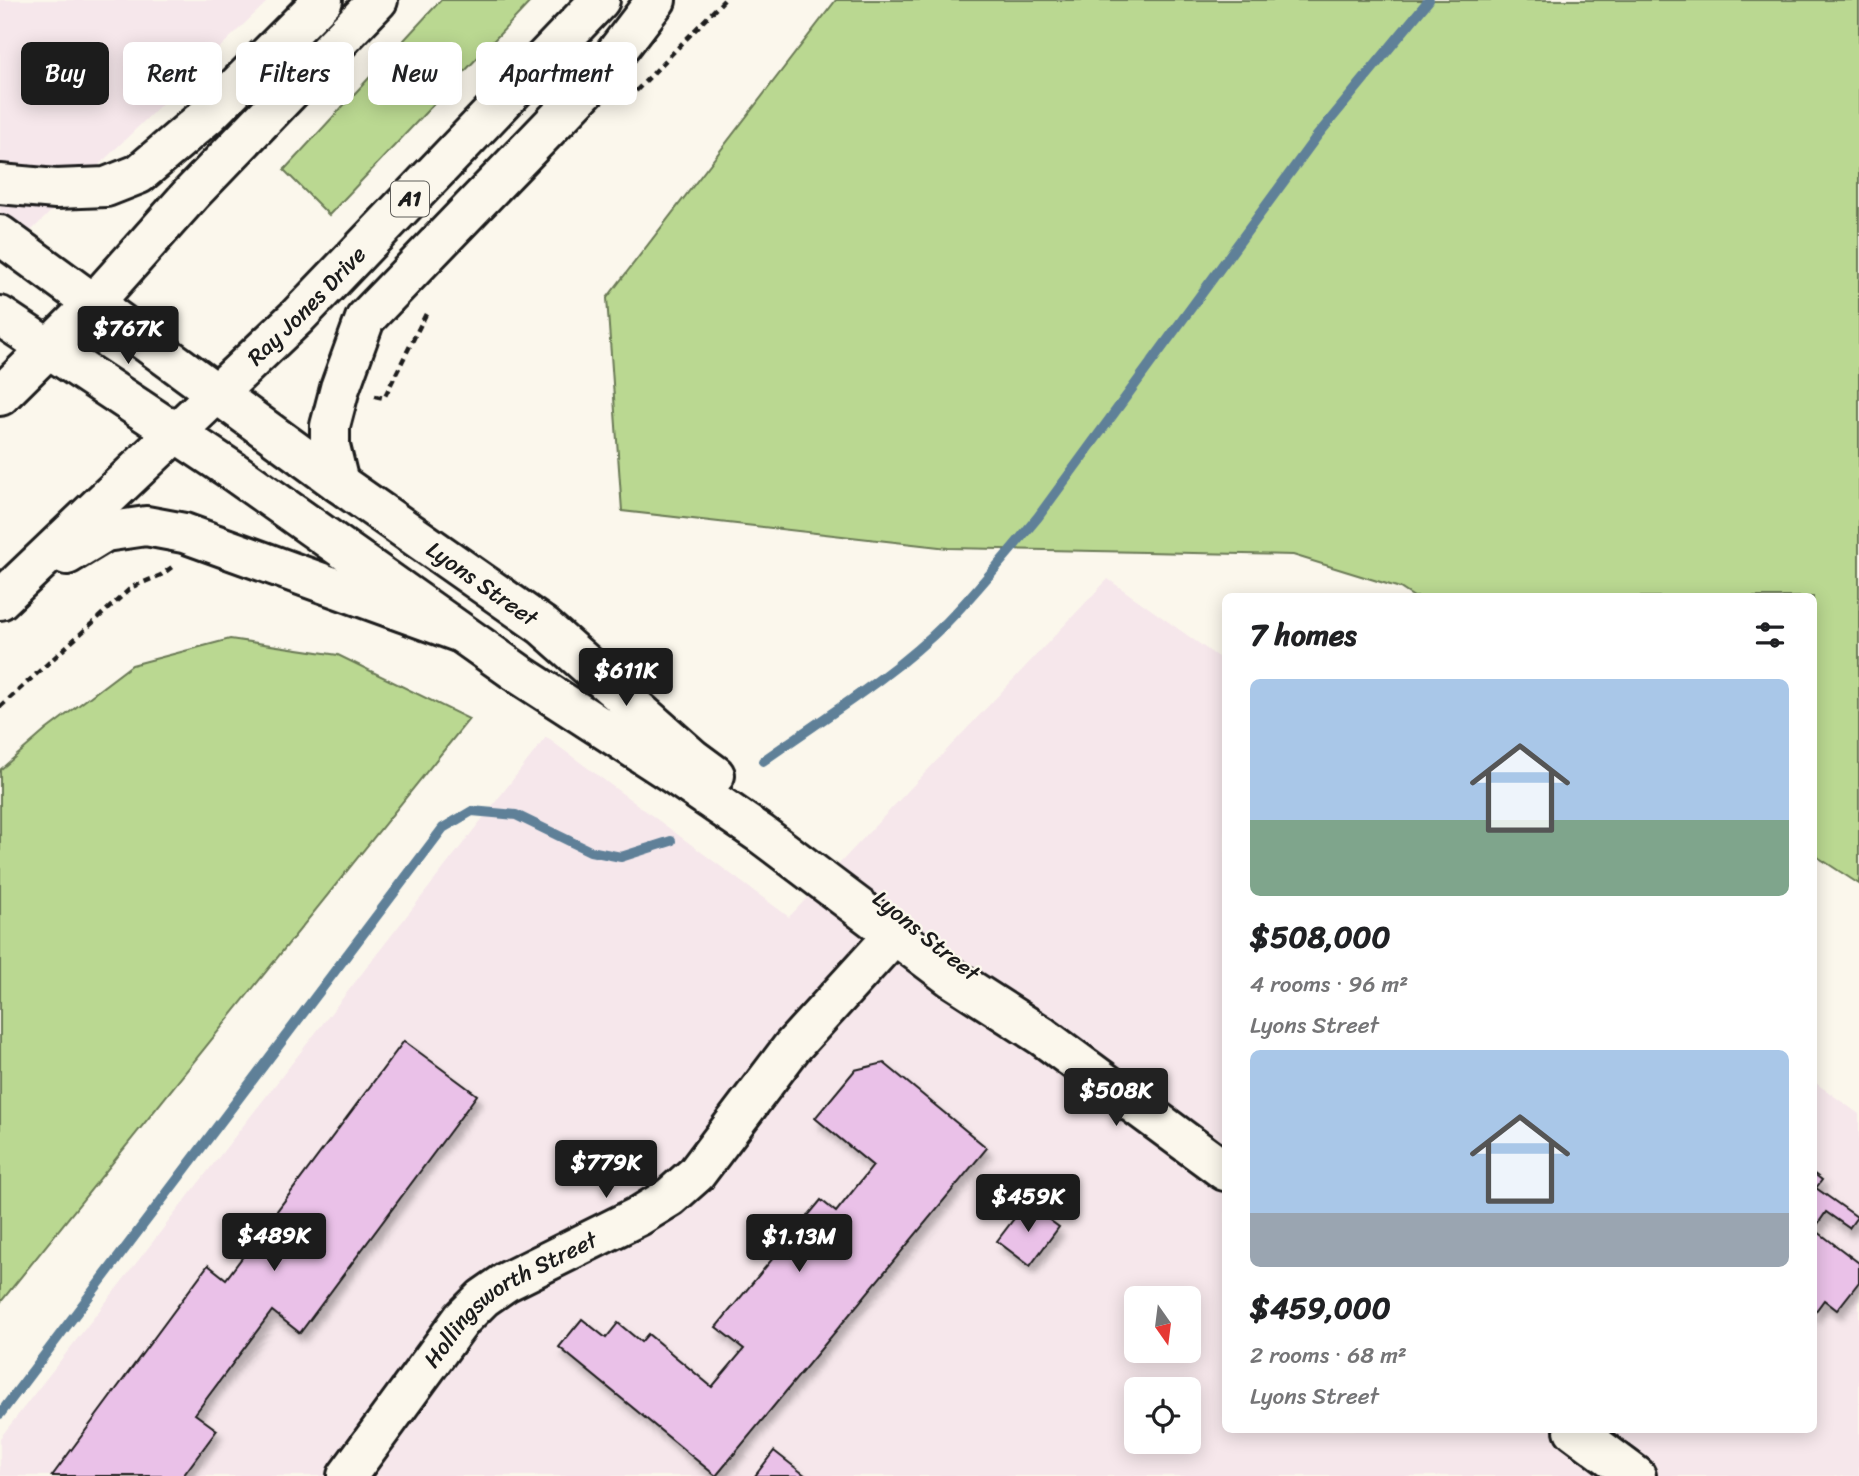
<!DOCTYPE html>
<meta charset="utf-8">
<style>
body{margin:0;font-family:Sriracha,sans-serif;background:#f2f2f2;color:#202124;height:100vh;display:flex;flex-direction:column;font-size:26px;white-space:nowrap}
*{box-sizing:border-box;margin:0}
p{font-size:23px;color:#757577}
.icon{flex:none;width:38px;height:38px;fill:none;stroke:currentColor;stroke-width:2;stroke-linecap:round;stroke-linejoin:round}
.map{position:relative;flex:1;overflow:hidden}
.side{position:absolute;left:1222px;top:593px;width:595px;height:840px;display:flex;flex-direction:column;background:#fff;border-radius:10px;box-shadow:0 4px 18px #0003}
.side>*{flex:none}
.top-card{position:absolute;left:21px;top:42px;width:665px;height:63px;display:flex;gap:14px}
.needle{width:46px;rotate:166deg}
.controls{position:absolute;left:1124px;top:1286px;display:grid;gap:14px}
.controls a{display:grid;place-items:center;width:77px;height:77px;border-radius:10px;background:#fff;box-shadow:0 4px 18px #0003;font-size:35px}
.price{position:absolute;translate:-50% -60px;padding:0 16px;border-radius:7px;background:#1c1c1c;color:#fff;font-size:23px;line-height:46px;filter:drop-shadow(0 2px 4px #0008)}
.price::after{content:'';position:absolute;left:50%;top:42px;width:21px;height:16px;margin-left:-10px;background:inherit;clip-path:polygon(0 0,100% 0,50% 100%)}
.price.on{background:#222;color:#fff}
ul{padding:0;list-style:none}
li{display:grid;align-content:center;gap:14px;height:371px;padding:0 28px}
li span{display:grid;place-items:center;height:217px;border-radius:10px;color:#555}
li>.icon{margin-inline-start:auto}
span .icon{width:126px;height:126px;fill:#fffc;stroke-width:1}
li b{font-size:30px}
h2{display:flex;justify-content:space-between;align-items:center;height:84px;padding:0 28px;font-size:30px}
.tag{padding:0 24px;border-radius:10px;background:#fff;box-shadow:0 4px 18px #0003;font-size:24px;line-height:63px}
.tag.on{background:#1c1c1c;color:#fff}
.map>svg:first-child{display:block}
.built{fill:#f6e7eb;fill-rule:evenodd}
.green{fill:#bad891;stroke:#6b7a56;stroke-width:2}
.lines{fill:none;stroke-linecap:round;stroke-linejoin:round}
.stream{stroke:#5f8098;stroke-width:10}
.building{fill:#eac1e8;stroke:#1c1c1c;stroke-width:2;filter:url(#shadow)}
.minor-casing{stroke:#1c1c1c;stroke-width:44}
.highway-casing{stroke:#1c1c1c;stroke-width:44}
.path{stroke:#1c1c1c;stroke-width:4.5;stroke-dasharray:7 5;stroke-linecap:butt}
.minor{stroke:#fbf7ec;stroke-width:38}
.highway{stroke:#fbf7ec;stroke-width:38}
.labels{text-anchor:middle;dominant-baseline:central;stroke-width:5;stroke-linejoin:round;paint-order:stroke}
.shield{fill:#fbf7ec;stroke:#5f5e5a;stroke-width:2}
.shield-label{font-size:21px;font-weight:bold;fill:#1c1c1c}
.street-label{font-size:23px;fill:#1c1c1c;stroke:#fbf7ec}
</style>
<div class="map">
<svg width="1859" height="1476" viewBox="0 0 1859 1476">
<defs>
<filter id="shadow"><feDropShadow dx="4.5" dy="8" stdDeviation="3.5" flood-color="#0004"/></filter>
</defs>
<rect width="100%" height="100%" fill="#fbf7ec"/>
<filter id="ink" filterUnits="userSpaceOnUse"><feTurbulence type="fractalNoise" baseFrequency=".0143" numOctaves="2"/><feDisplacementMap in="SourceGraphic" scale="14" xChannelSelector="R" yChannelSelector="G"/><feConvolveMatrix kernelMatrix="1 2 1 2 8 2 1 2 1" color-interpolation-filters="sRGB"/></filter>
<g filter="url(#ink)">
<!-- built -->
<g class="built">
<path d="M0 0H269L0 261Z"/>
<path d="M1108 579 1225 662V1430H1813V1081L1859 1114V1476H0V1438L546 737 789 917ZM1136 1298H1188V1351H1136ZM1136 1390H1188V1442H1136Z"/>
</g>
<!-- green -->
<g class="green">
<path d="M441 0H532L329 215 284 170Z"/>
<path d="M836 0H1859V884L1813 854V597H1414L1400 588 1293 555 948 548 622 511 607 298Z"/>
<path d="M230 639 338 655 469 719 0 1303V770L46 730 132 665Z"/>
</g>
<g class="lines">
<!-- stream -->
<g class="stream">
<path d="M763 761C825 717 893 676 947 622 979 589 1008 553 1038 517L1317 136 1429 0"/>
<path d="M0 1414 443 828 472 811 516 815 590 851 621 857 671 841"/>
</g>
</g>
<!-- building -->
<g class="building">
<path d="M404 1041 477 1095 300 1333 272 1311 195 1414 217 1430 183 1476H52L208 1265 226 1279Z"/>
<path d="M884 1063 987 1148 716 1476 559 1347 582 1319 606 1338 618 1323 641 1342 648 1334 712 1387 744 1349 716 1327 821 1200 836 1212 873 1166 815 1118 855 1070Z"/>
<path d="M1813 1173 1822 1180 1816 1188 1857 1217 1849 1228 1826 1212 1813 1231Z"/>
<path d="M1026 1203 1059 1227 1030 1266 997 1241Z"/>
<path d="M1814 1229 1859 1263V1282L1837 1310 1824 1300 1813 1315Z"/>
<path d="M774 1451 806 1476H755Z"/>
</g>
<g class="lines">
<!-- minor casing -->
<g class="minor-casing">
<g id="minor">
<path id="s1" d="M0 235 339 483 543 626 692 758 715 775"/>
<path d="M0 316 230 469 522 676 678 777 761 834 952 978 1042 1036 1225 1171"/>
<path d="M1574 1430 1636 1476"/>
<path id="s2" d="M347 1476 462 1319 483 1298 506 1282 639 1216 670 1197 696 1174 792 1047 894 935"/>
</g>
</g>
<!-- highway casing -->
<g class="highway-casing">
<g id="highway">
<path d="M0 184 56 189 106 187 139 174 208 115 323 0"/>
<path d="M0 396 93 304 191 194 378 0"/>
<path d="M339 483 330 446V426L340 388 365 319 595 80 656 0"/>
<path d="M67 555 105 532 146 526 184 533 458 632"/>
<path id="s3" d="M0 600 296 318 600 0"/>
</g>
</g>
<!-- path -->
<g class="path">
<path d="M636 91 724 0"/>
<path d="M375 396 384 398 428 310"/>
<path d="M0 707 132 587 161 575 172 567"/>
</g>
<!-- minor -->
<use href="#minor" class="minor"/>
<!-- highway -->
<use href="#highway" class="highway"/>
</g>
</g>
<g class="labels">
<!-- shield labels -->
<rect class="shield" x="391" y="181.5" width="38" height="35" rx="5"/>
<g class="shield-label">
<text x="410" y="199">A1</text>
</g>
<!-- street labels -->
<g class="street-label">
<text stroke="none"><textPath href="#s3" startOffset="425">Ray Jones Drive</textPath></text>
<text stroke="none"><textPath href="#s1" startOffset="595">Lyons Street</textPath></text>
<text transform="translate(926 936) rotate(39)">Lyons Street</text>
<text stroke="none"><textPath href="#s2" startOffset="245">Hollingsworth Street</textPath></text>
</g>
</g>
</svg>
<div class="controls">
<a><svg class="needle" viewBox="-14 -14 28 28"><path d="M0-13l5 13h-10z" fill="#e53935"/><path d="M0 13l5-13h-10z" fill="#757577"/></svg></a>
<a><svg class="icon" aria-label="locate" viewBox="0 0 24 24"><circle cx="12" cy="12" r="6"/><path d="M12 2v4M12 18v4M2 12h4M18 12h4"/></svg></a>
</div>
<b class="price" style="left:128px;top:366px">$767K</b>
<b class="price" style="left:626px;top:708px">$611K</b>
<b class="price on" style="left:1116px;top:1128px">$508K</b>
<b class="price" style="left:606px;top:1200px">$779K</b>
<b class="price" style="left:1028px;top:1234px">$459K</b>
<b class="price" style="left:274px;top:1273px">$489K</b>
<b class="price" style="left:799px;top:1274px">$1.13M</b>
<div class="top-card">
<a class="tag on">Buy</a>
<a class="tag">Rent</a>
<a class="tag">Filters</a>
<a class="tag">New</a>
<a class="tag">Apartment</a>
</div>
<section class="side">
<h2>7 homes<svg class="icon" aria-label="filters" viewBox="0 0 24 24"><path d="M4 7h16M4 17h16"/><circle cx="9" cy="7" r="2"/><circle cx="15" cy="17" r="2"/></svg></h2>
<ul>
<li><span style="background:linear-gradient(#a9c7e8 65%,#7fa58c 0)"><svg class="icon" aria-label="home" viewBox="0 0 24 24"><path d="M3 11l9-7 9 7M6 9v11h12V9"/></svg></span><div><b>$508,000</b><p>4 rooms · 96 m²</p><p>Lyons Street</p></div></li>
<li><span style="background:linear-gradient(#a9c7e8 75%,#9aa5b1 0)"><svg class="icon" aria-label="home" viewBox="0 0 24 24"><path d="M3 11l9-7 9 7M6 9v11h12V9"/></svg></span><div><b>$459,000</b><p>2 rooms · 68 m²</p><p>Lyons Street</p></div></li>
</ul>
</section>
</div>
